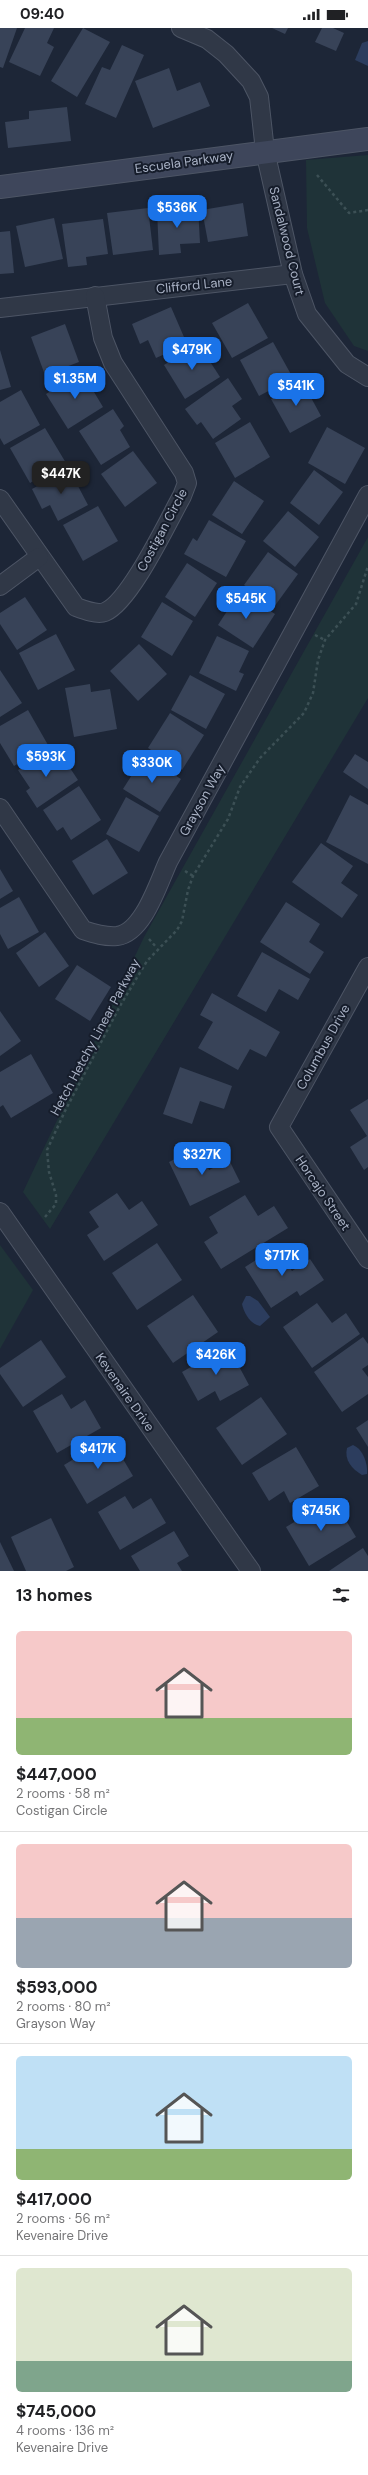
<!DOCTYPE html>
<meta charset="utf-8">
<style>
body{margin:0;font-family:"DM Sans",sans-serif;background:#f6f6f6;color:#202124;height:100vh;display:flex;flex-direction:column;font-size:15px;white-space:nowrap}
*{box-sizing:border-box;margin:0}
p{font-size:13px;color:#757577}
.icon{flex:none;width:22px;height:22px;fill:none;stroke:currentColor;stroke-width:2;stroke-linecap:round;stroke-linejoin:round}
.map{position:relative;height:1543px;overflow:hidden}
.details{display:flex;flex-direction:column;background:#fff;flex:1}
.details>*{flex:none}
.price{position:absolute;translate:-50% -34px;padding:0 9px;border-radius:8px;background:#1a73e8;color:#fff;font-size:13px;line-height:26px;filter:drop-shadow(0 1px 2px #0008)}
.price::after{content:'';position:absolute;left:50%;top:24px;width:12px;height:9px;margin-left:-6px;background:inherit;clip-path:polygon(0 0,100% 0,50% 100%)}
.price.current{background:#222;color:#fff}
ul{padding:0;list-style:none}
li{display:grid;align-content:center;gap:8px;height:212px;padding:0 16px}
li+li{border-top:1px solid #e0e0e0}
li span{display:grid;place-items:center;height:124px;border-radius:6px;color:#555}
li>.icon{margin-inline-start:auto}
span .icon{width:72px;height:72px;fill:#fffc;stroke-width:1}
li b{font-size:17px}
h2{display:flex;justify-content:space-between;align-items:center;height:48px;padding:0 16px;font-size:17px}
.status{display:flex;justify-content:space-between;align-items:center;height:28px;padding:0 20px;background:#fff;direction:ltr}
.status svg{height:11px;fill:currentColor}
.map>svg:first-child{display:block}
.green{fill:#1f3338}
.water{fill:#2c3d5e}
.building{fill:#384358}
.lines{fill:none;stroke-linecap:round;stroke-linejoin:round}
.street-casing{stroke:#4d5565;stroke-width:20}
.secondary-casing{stroke:#4d5565;stroke-width:24}
.path{stroke:#3c5055;stroke-width:2.5;stroke-dasharray:3 3;stroke-linecap:butt}
.street{stroke:#303847;stroke-width:18}
.secondary{stroke:#3e465b;stroke-width:22}
.labels{text-anchor:middle;dominant-baseline:central;stroke-width:4;stroke-linejoin:round;paint-order:stroke}
.street-label{font-size:13px;fill:#a9b2c5;stroke:#161d2b}
</style>
<div class="status"><b>09:40</b><svg viewBox="0 0 49 12"><path d="M0 12V9h3v3zM5 12V6h3v6zM10 12V3h3v9zM15 12V0h3v12zM26 1h20v11H26zM47 4h2v5h-2z"/></svg></div>
<div class="map">
<svg width="368" height="1543" viewBox="0 0 368 1543">
<rect width="100%" height="100%" fill="#1d2637"/>
<!-- green -->
<g class="green">
<path d="M368 127V323L354 318 325 275 307 200 306 132Z"/>
<path d="M368 509V670L50 1201 23 1164 144 909Z"/>
<path d="M0 1217 33 1262 0 1321Z"/>
</g>
<!-- water -->
<g class="water">
<path d="M368 13V38L355 32 362 15Z"/>
<path d="M246 1268H250L258 1273 270 1289 260 1298C250 1296 244 1285 242 1276Z"/>
<path d="M353 1417C363 1421 368 1436 367 1446L362 1447C352 1441 344 1432 347 1420Z"/>
</g>
<!-- building -->
<g class="building">
<path d="M0 0H17L3 40 0 39Z"/>
<path d="M25 0H54L47 15 54 19 40 48 9 34Z"/>
<path d="M83 0 110 14 77 69 51 53Z"/>
<path d="M272 0H288L285 6Z"/>
<path d="M322 0H333L344 5 336 23 315 14Z"/>
<path d="M122 17 144 27 116 90 85 76 102 39 110 42Z"/>
<path d="M169 40 177 63 200 54 210 78 153 100 135 53Z"/>
<path d="M67 79 71 113 8 120 5 94 29 91V83Z"/>
<path d="M243 175 248 208 208 214 202 182Z"/>
<path d="M198 179 200 215 180 216 181 225 159 227 157 182Z"/>
<path d="M148 180 153 222 113 227 107 185Z"/>
<path d="M54 190 63 231 25 239 16 198Z"/>
<path d="M103 191 108 226 86 229 87 237 68 239 62 196Z"/>
<path d="M10 203 14 245 0 246V204Z"/>
<path d="M248 275 268 310 232 330 212 295Z"/>
<path d="M171 279 187 316 156 330 148 312 140 316 132 296Z"/>
<path d="M65 296 79 334 45 347 31 309Z"/>
<path d="M273 314 293 350 259 368 240 332Z"/>
<path d="M198 315 220 349 185 371 164 337Z"/>
<path d="M0 322 11 359 0 362Z"/>
<path d="M82 344 103 379 68 401 46 366Z"/>
<path d="M228 350 242 371 232 378 241 391 213 411 201 394 197 397 185 381Z"/>
<path d="M302 353 321 388 290 405 271 371Z"/>
<path d="M21 362 40 397 4 417 0 410V374Z"/>
<path d="M113 381 124 398 120 402 130 419 101 437 79 403Z"/>
<path d="M250 394 270 429 235 450 215 415Z"/>
<path d="M327 399 365 420 345 456 308 435Z"/>
<path d="M45 400 66 435 30 455 10 420Z"/>
<path d="M133 423 157 455 125 479 101 446Z"/>
<path d="M69 441 88 477 58 493 50 477 42 481 32 461Z"/>
<path d="M314 442 343 464 319 497 290 475Z"/>
<path d="M234 453 264 473 242 506 212 487Z"/>
<path d="M98 478 118 513 83 533 63 497Z"/>
<path d="M288 483 319 509 295 539 263 513Z"/>
<path d="M209 492 246 513 226 549 184 526 193 510 197 513Z"/>
<path d="M268 524 298 546 274 579 244 557Z"/>
<path d="M187 535 217 555 195 589 165 569Z"/>
<path d="M240 563 275 586 253 620 218 597Z"/>
<path d="M25 569 47 602 17 622 0 596V585Z"/>
<path d="M162 574 193 593 172 628 141 609Z"/>
<path d="M56 606 75 642 38 662 19 625Z"/>
<path d="M217 608 249 623 239 644 244 646 236 663 199 645Z"/>
<path d="M139 616 167 646 138 673 110 643Z"/>
<path d="M0 642 22 675 0 689Z"/>
<path d="M190 647 225 666 206 701 171 682Z"/>
<path d="M90 656 91 664 110 661 117 701 74 709 65 660Z"/>
<path d="M28 682 48 717 14 738 0 715V698Z"/>
<path d="M170 685 204 707 182 742 148 720Z"/>
<path d="M48 722 62 742 68 737 78 752 37 780 26 763 30 760 18 742Z"/>
<path d="M355 726 368 734V761L343 744Z"/>
<path d="M144 728 181 751 160 784 123 761Z"/>
<path d="M79 758 101 792 71 812 63 799 57 803 43 782Z"/>
<path d="M350 767 368 777V836L326 814Z"/>
<path d="M126 769 159 788 139 824 106 806Z"/>
<path d="M107 811 128 845 93 867 72 833Z"/>
<path d="M321 815 353 838 341 855 358 867 342 890 292 854Z"/>
<path d="M0 841 13 863 0 871Z"/>
<path d="M19 869 39 904 8 921 0 906V880Z"/>
<path d="M286 874 320 896 309 914 324 924 310 946 260 914Z"/>
<path d="M45 904 69 938 39 959 16 925Z"/>
<path d="M262 924 310 951 298 972 279 961 266 984 237 968Z"/>
<path d="M77 937 111 959 90 993 55 971Z"/>
<path d="M212 965 280 1004 266 1029 250 1021 238 1042 198 1020 213 994 200 987Z"/>
<path d="M0 983 21 1013 0 1028Z"/>
<path d="M31 1026 53 1065 11 1090 3 1077 0 1079V1044Z"/>
<path d="M180 1039 232 1058 224 1081 200 1073 192 1096 163 1086Z"/>
<path d="M368 1071V1139L364 1142 350 1119 367 1108 350 1082Z"/>
<path d="M199 1119 209 1142 229 1132 240 1154 190 1178 169 1134Z"/>
<path d="M117 1165 129 1182 142 1173 158 1197 104 1233 87 1207 99 1199 89 1184Z"/>
<path d="M245 1167 258 1188 274 1178 288 1200 221 1241 204 1214 218 1205 209 1189Z"/>
<path d="M157 1215 182 1252 137 1282 112 1245Z"/>
<path d="M276 1219 292 1243 310 1231 324 1252 300 1268 297 1263 271 1280 245 1239Z"/>
<path d="M193 1267 218 1304 173 1335 147 1298Z"/>
<path d="M317 1275 332 1295 346 1285 360 1306 312 1340 283 1299Z"/>
<path d="M363 1309 368 1316V1337L362 1341 368 1349V1366L342 1384 314 1344Z"/>
<path d="M41 1312 66 1349 23 1379 0 1346V1340Z"/>
<path d="M228 1318 249 1357 220 1373 215 1363 198 1373 182 1344Z"/>
<path d="M62 1366 71 1381 85 1372 101 1400 57 1425 33 1383Z"/>
<path d="M261 1369 287 1406 242 1437 216 1400Z"/>
<path d="M368 1392V1419L356 1400Z"/>
<path d="M110 1409 133 1448 87 1476 64 1437Z"/>
<path d="M296 1419 319 1458 290 1475 284 1463 269 1473 252 1445Z"/>
<path d="M125 1468 133 1481 151 1470 166 1495 120 1522 98 1484Z"/>
<path d="M333 1471 356 1509 309 1538 286 1499Z"/>
<path d="M51 1490 74 1539 66 1543H26L11 1509Z"/>
<path d="M174 1503 189 1528 177 1535 182 1543H140L131 1528Z"/>
<path d="M0 1514 14 1543H0Z"/>
<path d="M363 1520 368 1528V1543H329Z"/>
</g>
<g class="lines">
<!-- street casing -->
<g class="street-casing">
<g id="street">
<path d="M181 0 207 11 226 26 251 53 259 69 265 123 293 246 307 286 347 336 368 349"/>
<path d="M0 280 293 246"/>
<path d="M0 471 76 579C84 582 97 587 105 584 130 574 168 493 182 468L187 455 184 445 113 335 103 310 95 268"/>
<path d="M0 558 39 529"/>
<path d="M0 780 83 902C95 906 105 909 117 908 143 905 158 856 168 834L368 467"/>
<path d="M368 939 279 1099 368 1231"/>
<path d="M0 1184 251 1543"/>
</g>
</g>
<!-- secondary casing -->
<g class="secondary-casing">
<path id="secondary" d="M0 159 368 111"/>
</g>
<!-- path -->
<g class="path">
<path d="M317 147 349 185 368 182"/>
<path d="M315 607 325 612"/>
<path d="M185 843 193 848"/>
<path d="M149 911 157 920"/>
<path d="M45 1189 56 1176V1167L49 1144 47 1122 65 1083 120 978 147 933 177 902 182 893 188 862 193 848 228 791 240 759 260 730 304 685 313 665 318 632 325 612 356 576 368 538"/>
</g>
<!-- street -->
<use href="#street" class="street"/>
<!-- secondary -->
<use href="#secondary" class="secondary"/>
</g>
<g class="labels">
<!-- street labels -->
<g class="street-label">
<text transform="translate(184 134) rotate(-8)">Escuela Parkway</text>
<text transform="translate(287 213) rotate(76)">Sandalwood Court</text>
<text transform="translate(194 257) rotate(-6)">Clifford Lane</text>
<text transform="translate(162 502) rotate(-62)">Costigan Circle</text>
<text transform="translate(202 772) rotate(-61)">Grayson Way</text>
<text transform="translate(95 1009) rotate(-62)">Hetch Hetchy Linear Parkway</text>
<text transform="translate(323 1019) rotate(-61)">Columbus Drive</text>
<text transform="translate(323 1165) rotate(56)">Horcajo Street</text>
<text transform="translate(125 1364) rotate(55)">Kevenaire Drive</text>
</g>
</g>
</svg>
<b class="price" style="left:177px;top:201px">$536K</b>
<b class="price" style="left:192px;top:343px">$479K</b>
<b class="price" style="left:75px;top:372px">$1.35M</b>
<b class="price" style="left:296px;top:379px">$541K</b>
<b class="price current" style="left:61px;top:467px">$447K</b>
<b class="price" style="left:246px;top:592px">$545K</b>
<b class="price" style="left:46px;top:750px">$593K</b>
<b class="price" style="left:152px;top:756px">$330K</b>
<b class="price" style="left:202px;top:1148px">$327K</b>
<b class="price" style="left:282px;top:1249px">$717K</b>
<b class="price" style="left:216px;top:1348px">$426K</b>
<b class="price" style="left:98px;top:1442px">$417K</b>
<b class="price" style="left:321px;top:1504px">$745K</b>
</div>
<section class="details">
<h2>13 homes<svg class="icon" aria-label="filters" viewBox="0 0 24 24"><path d="M4 7h16M4 17h16"/><circle cx="9" cy="7" r="2"/><circle cx="15" cy="17" r="2"/></svg></h2>
<ul>
<li><span style="background:linear-gradient(#f6c9c9 70%,#8fb573 0)"><svg class="icon" aria-label="home" viewBox="0 0 24 24"><path d="M3 11l9-7 9 7M6 9v11h12V9"/></svg></span><div><b>$447,000</b><p>2 rooms · 58 m²</p><p>Costigan Circle</p></div></li>
<li><span style="background:linear-gradient(#f6c9c9 60%,#9aa5b1 0)"><svg class="icon" aria-label="home" viewBox="0 0 24 24"><path d="M3 11l9-7 9 7M6 9v11h12V9"/></svg></span><div><b>$593,000</b><p>2 rooms · 80 m²</p><p>Grayson Way</p></div></li>
<li><span style="background:linear-gradient(#bfe0f5 75%,#8fb573 0)"><svg class="icon" aria-label="home" viewBox="0 0 24 24"><path d="M3 11l9-7 9 7M6 9v11h12V9"/></svg></span><div><b>$417,000</b><p>2 rooms · 56 m²</p><p>Kevenaire Drive</p></div></li>
<li><span style="background:linear-gradient(#dfe7d0 75%,#7fa58c 0)"><svg class="icon" aria-label="home" viewBox="0 0 24 24"><path d="M3 11l9-7 9 7M6 9v11h12V9"/></svg></span><div><b>$745,000</b><p>4 rooms · 136 m²</p><p>Kevenaire Drive</p></div></li>
</ul>
</section>
